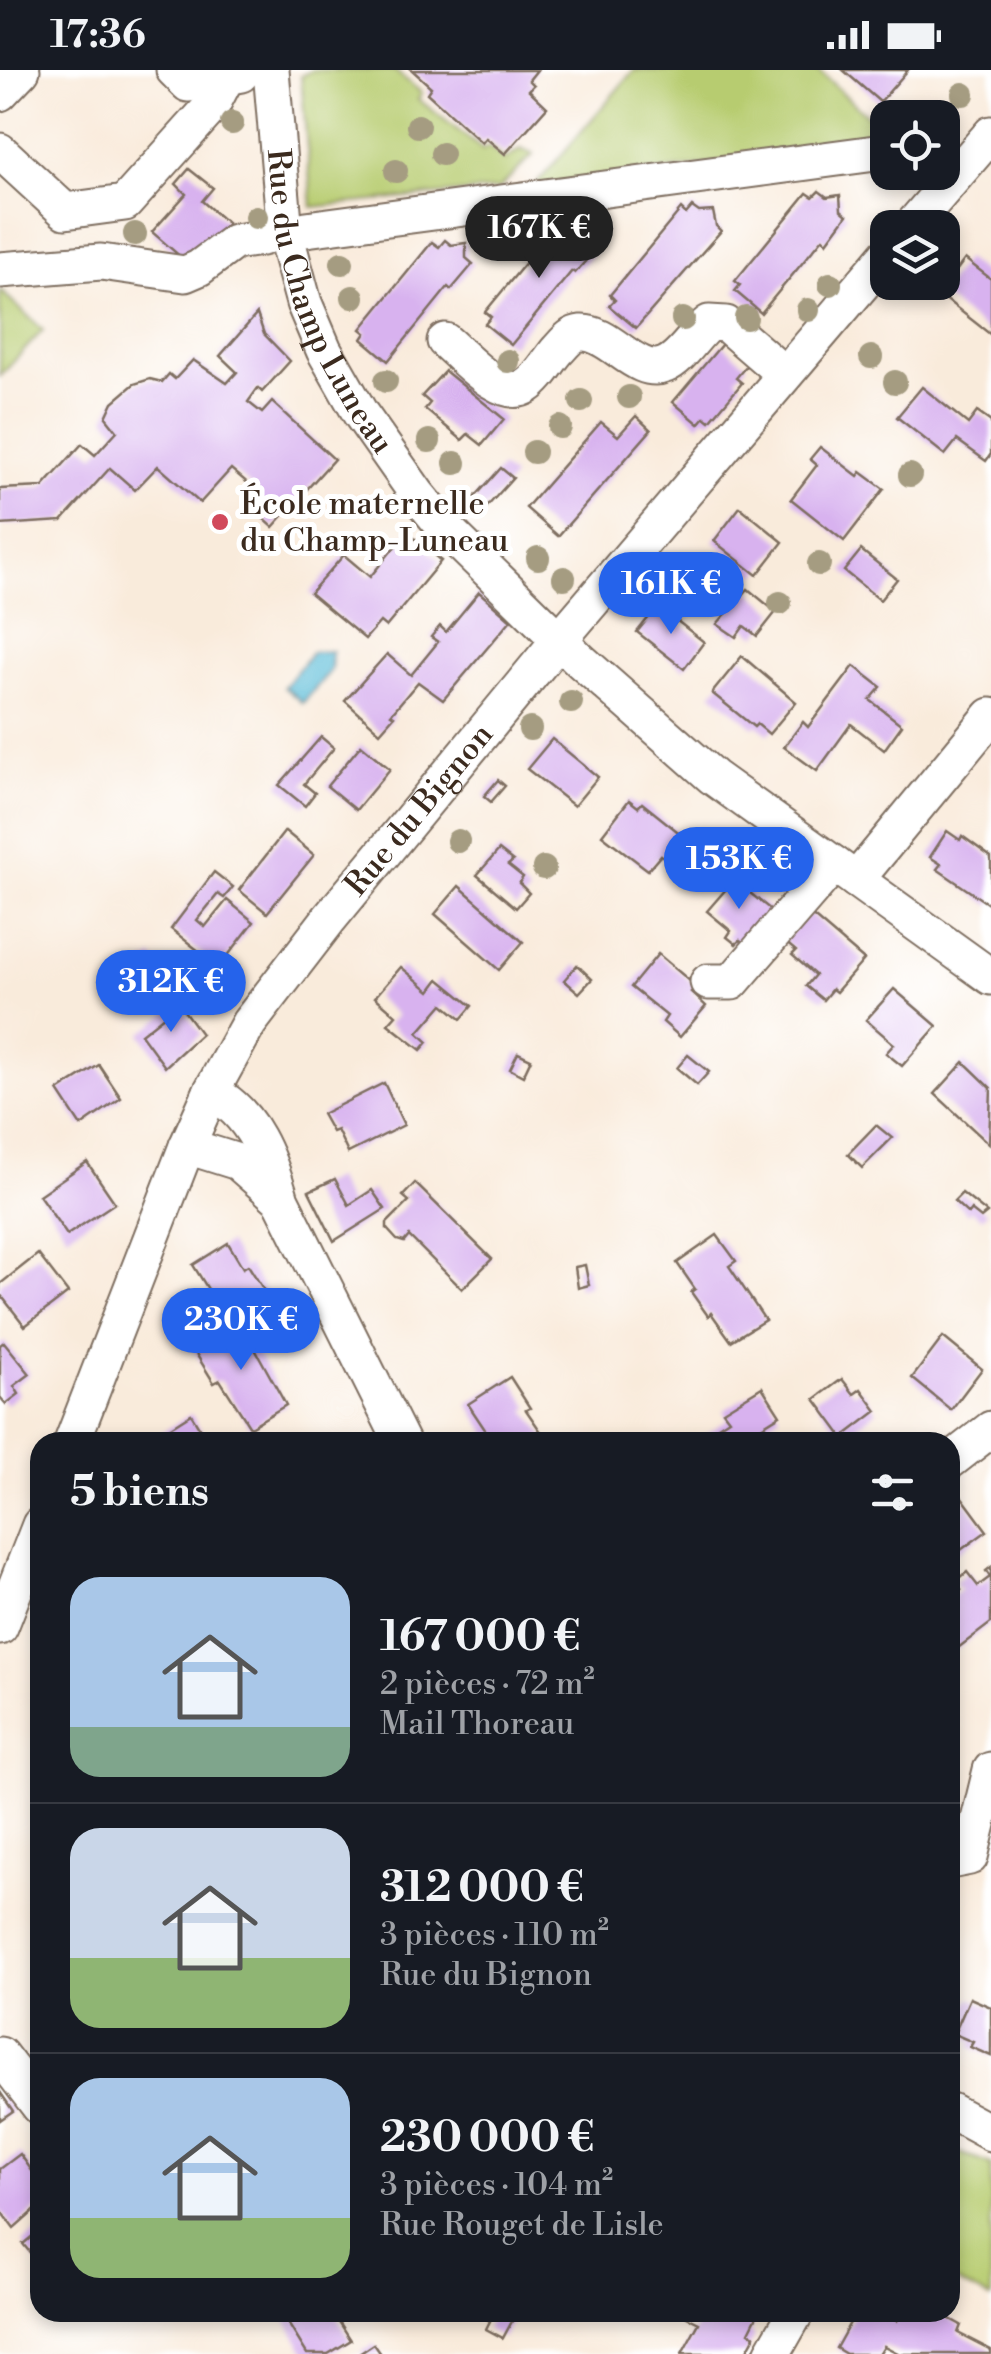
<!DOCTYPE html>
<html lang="fr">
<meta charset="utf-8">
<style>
body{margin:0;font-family:"Libre Bodoni",serif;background:#242831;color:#f1f3f6;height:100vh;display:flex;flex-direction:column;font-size:38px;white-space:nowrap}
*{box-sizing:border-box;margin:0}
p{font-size:32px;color:#9ea1a6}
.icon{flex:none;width:55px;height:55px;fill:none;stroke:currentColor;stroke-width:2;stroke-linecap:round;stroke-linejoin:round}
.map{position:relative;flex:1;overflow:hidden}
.side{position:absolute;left:30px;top:1362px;width:930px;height:890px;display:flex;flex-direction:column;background:#171b24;border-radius:30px;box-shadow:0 5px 15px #0003}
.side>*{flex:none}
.tools{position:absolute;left:870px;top:30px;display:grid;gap:20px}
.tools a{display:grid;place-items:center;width:90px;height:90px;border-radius:20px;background:#171b24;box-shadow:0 5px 15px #0003;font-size:50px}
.price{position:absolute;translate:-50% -85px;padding:0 22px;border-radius:35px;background:#2563eb;color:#fff;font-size:32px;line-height:65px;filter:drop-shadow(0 2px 5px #0008)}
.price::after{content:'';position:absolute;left:50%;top:60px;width:30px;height:22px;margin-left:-15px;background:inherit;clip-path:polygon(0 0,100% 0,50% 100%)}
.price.current{background:#222;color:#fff}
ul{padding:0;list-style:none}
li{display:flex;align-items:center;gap:30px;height:250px;padding:0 40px}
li+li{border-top:2px solid #363941}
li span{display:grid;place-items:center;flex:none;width:280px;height:200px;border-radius:30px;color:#555}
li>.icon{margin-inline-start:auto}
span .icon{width:120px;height:120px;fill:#fffc;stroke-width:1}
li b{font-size:42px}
h2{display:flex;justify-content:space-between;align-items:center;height:120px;padding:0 40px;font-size:42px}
.status{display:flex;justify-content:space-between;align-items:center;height:70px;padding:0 50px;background:#171b24;direction:ltr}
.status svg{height:28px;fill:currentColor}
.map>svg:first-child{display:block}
.green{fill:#b7cc70;stroke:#797b47;stroke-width:2.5}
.water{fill:#59bbd7;stroke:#4a727a;stroke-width:2.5}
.building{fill:#d8b2ef}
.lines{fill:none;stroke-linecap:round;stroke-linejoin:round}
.minor-casing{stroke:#7e6e60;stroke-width:39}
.minor{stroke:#fff;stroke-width:35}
.tree{fill:#a59c81}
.poi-dot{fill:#d1495b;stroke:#fff;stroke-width:4}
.labels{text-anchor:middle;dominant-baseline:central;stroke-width:10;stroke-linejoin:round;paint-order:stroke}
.street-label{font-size:32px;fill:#3b2a1e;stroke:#fff}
.poi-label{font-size:32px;fill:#3b2a1e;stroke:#fff;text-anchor:start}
</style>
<div class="status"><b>17:36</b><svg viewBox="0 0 49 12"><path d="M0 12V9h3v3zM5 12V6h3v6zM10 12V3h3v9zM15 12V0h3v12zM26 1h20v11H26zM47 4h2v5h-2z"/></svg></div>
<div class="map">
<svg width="991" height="2284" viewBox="0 0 991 2284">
<rect width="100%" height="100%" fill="#fff"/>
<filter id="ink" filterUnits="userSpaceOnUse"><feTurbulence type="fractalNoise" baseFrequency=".01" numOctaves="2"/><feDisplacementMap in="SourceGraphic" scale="20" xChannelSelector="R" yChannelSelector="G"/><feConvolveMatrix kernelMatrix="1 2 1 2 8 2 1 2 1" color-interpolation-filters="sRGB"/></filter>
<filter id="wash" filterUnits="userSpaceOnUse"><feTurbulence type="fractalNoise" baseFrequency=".0048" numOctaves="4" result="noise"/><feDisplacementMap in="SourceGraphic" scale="40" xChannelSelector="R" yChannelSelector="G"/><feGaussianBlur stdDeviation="2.25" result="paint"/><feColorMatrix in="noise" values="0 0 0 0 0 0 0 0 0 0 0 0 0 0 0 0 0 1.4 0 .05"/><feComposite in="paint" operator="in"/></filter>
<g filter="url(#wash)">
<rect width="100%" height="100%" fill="#f9ebdb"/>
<!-- green -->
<g class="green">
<path d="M312 0H394L422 23 418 29 483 80 488 76 505 90 521 79 534 84 499 119 312 137 301 6Z"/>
<path d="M634 0H818L887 64V71L533 118Z"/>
<path d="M0 220 43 260 0 306Z"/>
<path d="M950 2079 991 2095V2229L950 2208Z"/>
</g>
<!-- water -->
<path class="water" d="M332 581 331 600 303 633 284 617 312 582Z"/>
<g id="blocks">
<!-- building -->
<g class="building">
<path d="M412 0H537L529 10 534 15 529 20 547 37 505 84 486 68 482 73 427 23 431 17Z"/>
<path d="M843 0H908L880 32Z"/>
<path d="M189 99 213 118 202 131 227 153 190 195 152 162 186 124 176 114Z"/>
<path d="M819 121 827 127 840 125 841 140 847 145 827 172 823 168 761 243 735 221 740 215 735 211 807 123 813 127Z"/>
<path d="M692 137 699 142 713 141 716 156 721 161 636 258 609 236 615 230 610 225 681 139 686 144Z"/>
<path d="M568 154 574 159 589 156 591 173 597 178 575 203 572 201 511 275 485 254 491 247 485 242 556 156 562 160Z"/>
<path d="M445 170 451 175 466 173V188L473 194 451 220 448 217 388 291 362 269 366 263 361 259 432 172 439 177Z"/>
<path d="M965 189 991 209V265L939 224Z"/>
<path d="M257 244 264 264 290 291 262 322 258 318 248 332 262 343 272 332 334 389 273 457 245 432 256 420 231 399 200 433 158 396 135 420 110 398 62 451 0 455V419L43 417 82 374 95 385 117 361 106 347 113 332 134 314 150 309 162 312 169 304 175 309 193 290 227 313 237 302 220 286Z"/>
<path d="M722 274 747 295 736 308 742 313 710 351 705 347 699 354 673 332Z"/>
<path d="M445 301 504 349 482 375 468 364 462 370 425 339 430 333 422 326Z"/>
<path d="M922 317 968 354 977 342 991 352V384L986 391 957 370 945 385 897 347Z"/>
<path d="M636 346 651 360 558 466 526 438 601 352 618 366Z"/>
<path d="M820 377 858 406 861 402 884 419 844 471 791 429 817 395 810 389Z"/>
<path d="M501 398 513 408 485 439 474 428Z"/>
<path d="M740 437 783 472 757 505 714 471Z"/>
<path d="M407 462 441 491 386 557 380 552 365 569 310 523 344 485 370 507Z"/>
<path d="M861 480 897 509 880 530 844 501Z"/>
<path d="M748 519 776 542 757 566 744 556 736 567 717 554Z"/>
<path d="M479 522 511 550 443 630 418 612 391 644 394 646 380 662 345 631 387 584 411 605 438 572 431 567 440 556 446 562Z"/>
<path d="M658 536 704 572 684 599 637 562Z"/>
<path d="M742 586 796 632 769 664 757 654 754 657 712 623Z"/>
<path d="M854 596 881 617 870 630 902 655 884 680 851 654 817 701 784 677 803 652 808 657Z"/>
<path d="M321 667 334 678 304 714 315 723 305 736 279 715Z"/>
<path d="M552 669 598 707 574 736 527 699Z"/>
<path d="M361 675 390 699 356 740 327 716Z"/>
<path d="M498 710 505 716 491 732 484 726Z"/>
<path d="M629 730 638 737 642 733 682 765 665 788 661 785 648 800 602 765Z"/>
<path d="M285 761 314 785 267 843 239 820Z"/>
<path d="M947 761 960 770 962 766 991 787V836L937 799 941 794 930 787Z"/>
<path d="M499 780 513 791 508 795 523 807 519 813 529 823 516 838 477 805Z"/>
<path d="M214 802 233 817 224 828 218 824 197 850 205 857 227 830 254 852 219 897 171 859Z"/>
<path d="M734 810 771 840 744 873 740 870 736 874 727 867 731 861 707 841Z"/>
<path d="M459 816 523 872 499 900 435 844Z"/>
<path d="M809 843 864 890 836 922 832 919 823 930 806 916 815 905 792 885 796 881 784 871Z"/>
<path d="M658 884 697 917 691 922 706 936 680 967 663 952 667 946 631 917Z"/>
<path d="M153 887 172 913 155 925 136 899Z"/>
<path d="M577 895 592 909 579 923 564 910Z"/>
<path d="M401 897 430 921 439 909 472 936 461 949 443 934 418 963 428 972 421 980 388 954 396 945 375 927Z"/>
<path d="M894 919 937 956 902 996 886 983 894 974 866 950Z"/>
<path d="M179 934 201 964 165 997 141 964Z"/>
<path d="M518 983 531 989 523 1006 510 999Z"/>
<path d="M688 985 709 1002 697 1015 677 998Z"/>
<path d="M964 992 991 1018 989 1074 935 1024Z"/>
<path d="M99 995 121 1028 81 1056 58 1021Z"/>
<path d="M384 1013 404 1055 348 1083 337 1060 332 1062 322 1044Z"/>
<path d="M876 1055 892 1068 862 1098 848 1084Z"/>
<path d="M87 1092 115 1133 67 1165 39 1125Z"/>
<path d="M335 1109 349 1135 372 1120 385 1139 334 1171 309 1121Z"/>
<path d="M415 1113 492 1189 462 1219 409 1166 404 1172 397 1170 387 1159V1153L409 1131 403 1126Z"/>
<path d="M962 1123 987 1143 981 1148 971 1140 968 1144 954 1131Z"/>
<path d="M717 1165 736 1191 729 1196 765 1250 731 1271 711 1243 708 1246 691 1222 695 1219 677 1193Z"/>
<path d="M228 1173 243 1198 248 1195 269 1228 229 1253 193 1195Z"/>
<path d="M38 1184 68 1223 25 1256 0 1224V1214Z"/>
<path d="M585 1195 589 1215 578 1218 575 1197Z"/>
<path d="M239 1250 286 1335 250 1357 220 1310 214 1313 193 1279Z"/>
<path d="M943 1267 982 1299 951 1340 912 1308Z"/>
<path d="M4 1272 30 1304 14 1316 19 1324 6 1334 0 1327V1275Z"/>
<path d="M510 1307 530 1338 526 1340 548 1372H488L484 1366 488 1364 468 1334Z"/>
<path d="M842 1309 854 1324 861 1319 877 1341 843 1367 815 1329Z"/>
<path d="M762 1317 780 1345 743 1368 746 1372H693L729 1349 723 1341Z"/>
<path d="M191 1344 208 1372H145L169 1358Z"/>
<path d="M950 1411 987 1461 958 1482 950 1472Z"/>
<path d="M991 1497V1553L950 1584V1528L961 1520 954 1513 967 1502 978 1516 990 1507 986 1501Z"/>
<path d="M970 1928 991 1937V1986L970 1977 973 1972 954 1964Z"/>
<path d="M0 2022 13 2041 0 2050Z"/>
<path d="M20 2084 40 2112V2136L14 2159 0 2140V2099Z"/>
<path d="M40 2160V2195L23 2174Z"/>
<path d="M281 2242H333L351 2270 328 2284H307Z"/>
<path d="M475 2242H517L503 2268 486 2259 490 2251Z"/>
<path d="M690 2242H759L749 2262 755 2266 745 2284H682L699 2253 687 2247Z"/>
<path d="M856 2242H869L880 2249 883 2243 897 2251 902 2242 928 2246 937 2242 961 2255 958 2263 991 2280V2284H900L884 2276 879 2284H846L836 2278Z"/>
<path d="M374 2274 381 2284H359Z"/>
</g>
</g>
</g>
<g filter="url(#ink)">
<use href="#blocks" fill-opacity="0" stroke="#7e6e60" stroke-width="2.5"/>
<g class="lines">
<!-- minor casing -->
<g class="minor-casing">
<g id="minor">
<path d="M174 0 188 14 241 4"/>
<path id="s1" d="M271 0 285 163 304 233 324 280 360 343 417 424 445 458 581 591 713 707 991 907"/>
<path d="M0 23 22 0"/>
<path d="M0 81 65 141 125 133 211 37 227 6"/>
<path d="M910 158 991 64"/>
<path d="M306 159 883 82"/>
<path d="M0 200 101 192 185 204 199 198 234 172 262 168"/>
<path d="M445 271C463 286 502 332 527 316 539 308 548 292 557 281 564 274 570 264 581 263 610 261 636 307 665 295 682 288 694 265 709 253L726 254 784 304"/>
<path d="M856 810 991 646"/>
<path d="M708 912H732L834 794"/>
<path d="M211 1022C252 1042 269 1088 281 1130L402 1372"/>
<path d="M187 1076 238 1092 280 1129"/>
<path id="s2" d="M72 1372 187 1076 211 1022 249 953 329 849 560 569 888 184"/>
<path d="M950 1391 991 1359"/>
<path d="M0 1557 40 1455"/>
<path d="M950 1791 970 1787 991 1700"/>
<path d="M0 1985 40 2037"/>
<path d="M950 2041 991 2063"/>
<path d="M772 2284 796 2242"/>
</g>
</g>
<!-- minor -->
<use href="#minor" class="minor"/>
</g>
<!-- trees -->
<g class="tree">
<circle cx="963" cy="24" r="12"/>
<circle cx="232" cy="53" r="12"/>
<circle cx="418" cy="56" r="12"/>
<circle cx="442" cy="84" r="12"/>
<circle cx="396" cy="101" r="12"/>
<circle cx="256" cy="147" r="12"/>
<circle cx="135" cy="164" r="12"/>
<circle cx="342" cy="193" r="12"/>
<circle cx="830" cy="214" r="12"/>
<circle cx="353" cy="227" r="12"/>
<circle cx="808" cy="240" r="12"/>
<circle cx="746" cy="248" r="12"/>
<circle cx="683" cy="249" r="12"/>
<circle cx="871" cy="287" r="12"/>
<circle cx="508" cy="291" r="12"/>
<circle cx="386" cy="311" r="12"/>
<circle cx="895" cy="312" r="12"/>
<circle cx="629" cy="327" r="12"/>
<circle cx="581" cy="331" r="12"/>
<circle cx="560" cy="357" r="12"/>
<circle cx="429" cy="371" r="12"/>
<circle cx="534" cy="382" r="12"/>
<circle cx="455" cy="393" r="12"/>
<circle cx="910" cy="405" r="12"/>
<circle cx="538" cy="488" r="12"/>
<circle cx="819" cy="494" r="12"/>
<circle cx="678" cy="501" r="12"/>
<circle cx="564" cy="508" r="12"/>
<circle cx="780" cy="533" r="12"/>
<circle cx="571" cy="632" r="12"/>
<circle cx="530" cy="659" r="12"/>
<circle cx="458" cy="771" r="12"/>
<circle cx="544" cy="798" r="12"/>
</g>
</g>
<!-- markers -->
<circle class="poi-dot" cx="220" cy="452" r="10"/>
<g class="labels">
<!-- street labels -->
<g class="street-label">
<text stroke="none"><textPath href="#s1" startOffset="242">Rue du Champ Luneau</textPath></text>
<text stroke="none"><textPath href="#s2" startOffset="728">Rue du Bignon</textPath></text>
</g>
<!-- poi labels -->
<g class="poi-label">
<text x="240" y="434">École maternelle<tspan x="240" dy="37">du Champ-Luneau</tspan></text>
</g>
</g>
</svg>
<div class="tools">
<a><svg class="icon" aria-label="locate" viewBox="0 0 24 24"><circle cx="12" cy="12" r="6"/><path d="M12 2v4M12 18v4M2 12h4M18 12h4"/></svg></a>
<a><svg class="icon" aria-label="layers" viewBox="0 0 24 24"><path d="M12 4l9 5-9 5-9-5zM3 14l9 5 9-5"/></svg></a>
</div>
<b class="price current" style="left:539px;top:211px">167K €</b>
<b class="price" style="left:671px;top:567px">161K €</b>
<b class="price" style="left:739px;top:842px">153K €</b>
<b class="price" style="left:171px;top:965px">312K €</b>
<b class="price" style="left:241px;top:1303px">230K €</b>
<section class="side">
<h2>5 biens<svg class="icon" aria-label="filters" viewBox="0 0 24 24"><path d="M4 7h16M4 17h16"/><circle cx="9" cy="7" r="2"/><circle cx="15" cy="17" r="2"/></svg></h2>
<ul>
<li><span style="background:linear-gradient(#a9c7e8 75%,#7fa58c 0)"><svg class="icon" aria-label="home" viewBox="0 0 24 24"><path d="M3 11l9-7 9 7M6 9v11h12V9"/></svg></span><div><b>167 000 €</b><p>2 pièces · 72 m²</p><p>Mail Thoreau</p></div></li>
<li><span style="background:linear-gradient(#c9d6e8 65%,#8fb573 0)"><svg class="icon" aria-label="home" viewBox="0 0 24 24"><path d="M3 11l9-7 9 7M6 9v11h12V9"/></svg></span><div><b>312 000 €</b><p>3 pièces · 110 m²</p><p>Rue du Bignon</p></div></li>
<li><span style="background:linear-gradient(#a9c7e8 70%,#8fb573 0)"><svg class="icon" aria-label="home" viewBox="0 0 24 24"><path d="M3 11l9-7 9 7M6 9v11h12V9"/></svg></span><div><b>230 000 €</b><p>3 pièces · 104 m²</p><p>Rue Rouget de Lisle</p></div></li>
</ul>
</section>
</div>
